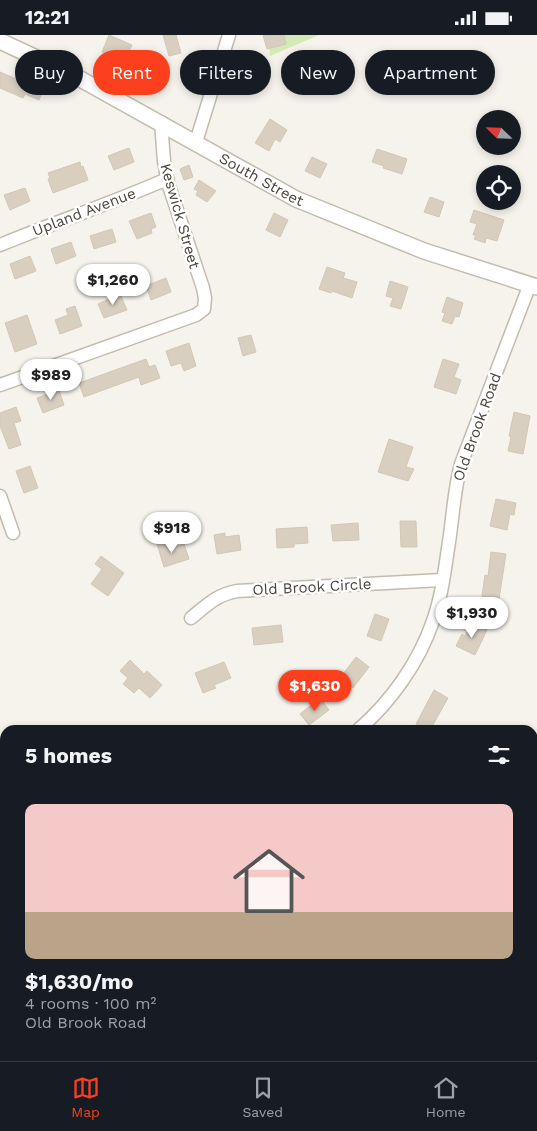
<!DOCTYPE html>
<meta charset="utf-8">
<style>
body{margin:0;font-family:"Work Sans",sans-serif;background:#242831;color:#f1f3f6;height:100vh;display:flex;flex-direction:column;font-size:19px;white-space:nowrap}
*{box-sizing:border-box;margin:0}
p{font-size:16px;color:#9ea1a6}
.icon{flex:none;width:28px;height:28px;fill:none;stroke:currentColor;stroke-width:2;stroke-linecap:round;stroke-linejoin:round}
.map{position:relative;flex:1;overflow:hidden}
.sheet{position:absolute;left:0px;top:690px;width:538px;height:336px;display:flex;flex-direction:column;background:#171b24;border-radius:15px 15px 0 0;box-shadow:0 2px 8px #0003}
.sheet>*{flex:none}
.banner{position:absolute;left:15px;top:15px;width:508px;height:45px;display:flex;gap:10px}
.needle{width:32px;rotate:293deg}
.buttons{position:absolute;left:476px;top:75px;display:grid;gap:10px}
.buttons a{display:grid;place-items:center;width:45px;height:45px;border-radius:50%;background:#171b24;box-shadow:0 2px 8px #0003;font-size:25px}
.price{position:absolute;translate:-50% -42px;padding:0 11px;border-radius:18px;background:#fff;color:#222;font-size:16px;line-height:32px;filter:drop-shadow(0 1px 2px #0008)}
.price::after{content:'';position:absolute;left:50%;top:30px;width:15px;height:11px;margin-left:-8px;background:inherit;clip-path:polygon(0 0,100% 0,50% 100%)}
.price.selected{background:#fc3f1d;color:#fff}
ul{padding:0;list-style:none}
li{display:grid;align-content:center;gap:10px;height:265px;padding:0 25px}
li+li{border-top:1px solid #363941}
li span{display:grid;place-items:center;height:155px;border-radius:10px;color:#555}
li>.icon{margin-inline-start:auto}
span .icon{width:90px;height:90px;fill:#fffc;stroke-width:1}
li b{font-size:21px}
h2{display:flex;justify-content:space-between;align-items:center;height:60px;padding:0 25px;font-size:21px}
.chip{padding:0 18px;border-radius:22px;background:#171b24;box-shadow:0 2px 8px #0003;font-size:18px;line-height:45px}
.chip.selected{background:#fc3f1d;color:#fff}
.status{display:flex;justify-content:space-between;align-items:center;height:35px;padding:0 25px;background:#171b24;direction:ltr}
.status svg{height:14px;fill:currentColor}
.menu{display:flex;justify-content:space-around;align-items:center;height:70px;border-top:1px solid #363941;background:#171b24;font-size:14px;color:#9ea1a6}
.menu a{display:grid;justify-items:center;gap:2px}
.menu .selected{color:#fc3f1d}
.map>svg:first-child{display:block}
.green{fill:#d2eab5}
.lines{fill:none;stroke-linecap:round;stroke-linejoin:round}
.stream{stroke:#a9d4f2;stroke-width:4}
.building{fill:#d8cfc1;stroke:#d3c7b4}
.minor-casing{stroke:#c2bbae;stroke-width:15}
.tertiary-casing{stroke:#c2bbae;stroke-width:18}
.minor{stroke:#fff;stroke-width:12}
.tertiary{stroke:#fff;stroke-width:15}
.labels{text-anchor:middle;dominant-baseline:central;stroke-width:5;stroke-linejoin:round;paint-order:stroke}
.street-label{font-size:15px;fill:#4b4439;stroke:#fff}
</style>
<div class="status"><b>12:21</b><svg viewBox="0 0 49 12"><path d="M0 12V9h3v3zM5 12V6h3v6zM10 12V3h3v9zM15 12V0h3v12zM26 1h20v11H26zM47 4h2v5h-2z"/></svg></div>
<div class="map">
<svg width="537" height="1026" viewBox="0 0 537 1026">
<rect width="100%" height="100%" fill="#f6f3ec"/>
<!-- green -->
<path class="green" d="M268 0H319L270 21Z"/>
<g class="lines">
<!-- stream -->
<g class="stream">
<path d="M0 866 5 868"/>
<path d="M300 1021 307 1026"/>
<path d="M521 1021 528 1026"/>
<path d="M356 1026 359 1021"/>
</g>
</g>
<!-- building -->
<g class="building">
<path d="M109 0 132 10 124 27 102 17Z"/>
<path d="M163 0H176L181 18 169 21Z"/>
<path d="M263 0H284L286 9 267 14Z"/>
<path d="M0 37 28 49 30 44 45 50 39 65 25 59 23 63 0 53Z"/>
<path d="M270 84 287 95 280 107 275 104 269 116 255 108Z"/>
<path d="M129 113 134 127 114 135 108 121Z"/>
<path d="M377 114 407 124 402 139 383 133 384 131 372 127Z"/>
<path d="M312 122 327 129 320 143 305 136Z"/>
<path d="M80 127 81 132 83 131 88 145 53 158 48 144 50 143 48 138Z"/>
<path d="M189 130 193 142 184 145 180 134Z"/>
<path d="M199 145 216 156 207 167 196 160 198 156 194 154Z"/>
<path d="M25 153 30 166 10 175 4 160Z"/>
<path d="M430 162 444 167 439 182 424 177Z"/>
<path d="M474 175 504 185 497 206 486 203 485 208 474 204 476 200H473L477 189 470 187Z"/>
<path d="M151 178 156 192 151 194 152 198 137 204 129 186Z"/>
<path d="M274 178 288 185 280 202 266 195Z"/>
<path d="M112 194 116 207 94 214 90 201Z"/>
<path d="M71 207 76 221 56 229 51 214Z"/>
<path d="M30 221 36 236 15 244 10 229Z"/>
<path d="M327 232 345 238 343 243 357 247 352 263 332 256 331 258 319 254Z"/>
<path d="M166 243 171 257 151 265 146 251Z"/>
<path d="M390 246 408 252 401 274 390 271 393 263 386 261Z"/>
<path d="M120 259 127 275 104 283 98 269Z"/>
<path d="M447 262 463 268 459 282 455 281 452 289 442 286 445 278 442 277Z"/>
<path d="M75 271 82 291 60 299 55 285 68 280 66 274Z"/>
<path d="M27 280 37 309 15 317 5 288Z"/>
<path d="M251 300 256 317 243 321 238 303Z"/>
<path d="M189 308 196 331 184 336 181 328 171 331 166 316Z"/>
<path d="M146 324 149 332 155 330 160 343 141 350 139 342 84 362 79 348Z"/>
<path d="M443 324 459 329 454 342 461 345 456 359 434 352Z"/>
<path d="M59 355 64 370 43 378 37 363Z"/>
<path d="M16 372 21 386 14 388 21 410 9 414 0 391V378Z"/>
<path d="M514 377 530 381 523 419 508 416 511 402 509 401Z"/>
<path d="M389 404 413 412 406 432 414 434 408 446 378 437Z"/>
<path d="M30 431 38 453 24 458 16 436Z"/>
<path d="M496 464 516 468 514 480 510 479 507 495 490 491Z"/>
<path d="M400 486H416L417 512H401Z"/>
<path d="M358 488 359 505 333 506 331 490Z"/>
<path d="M307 492 308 508 294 509V512L277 513 276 494Z"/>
<path d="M225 498V502L239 500 241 515 217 519 214 500Z"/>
<path d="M166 506 168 514 184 509 189 524 164 532 157 509Z"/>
<path d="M491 517 506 519 499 564 482 561 485 540 488 541Z"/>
<path d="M101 521 124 538 108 561 91 549 102 534 95 529Z"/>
<path d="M375 579 389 584 381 606 367 601Z"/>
<path d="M472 587 487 595 475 620 456 611 462 599 465 601Z"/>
<path d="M281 590 283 607 254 610 252 593Z"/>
<path d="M356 622 369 632 353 653 340 643Z"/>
<path d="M130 625 144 639 147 636 162 650 150 663 139 653 134 658 123 649 128 643 120 636Z"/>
<path d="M224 627 231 643 214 650 216 653 203 658 195 638Z"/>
<path d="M434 655 448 663 430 695H426L416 689Z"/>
<path d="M320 663 329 675 309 690 300 679Z"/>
</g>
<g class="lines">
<!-- minor casing -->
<g class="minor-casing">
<g id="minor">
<path d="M196 107 229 0"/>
<path d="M0 210C56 187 112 168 167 144"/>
<path d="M0 350 196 280 204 274 205 263 203 253 168 148 164 126 161 87"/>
<path d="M0 461 13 498"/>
<path d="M191 583C207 570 216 560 237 556L442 545"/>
<path d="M358 695C391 667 419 627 433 586 442 561 445 533 449 507 453 481 454 455 461 429L530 249"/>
<path d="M0 960 5 963"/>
<path d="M80 1021 85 1026"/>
<path d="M231 1021 239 1026"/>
<path d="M208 1026 213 1021"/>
</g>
</g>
<!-- tertiary casing -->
<g class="tertiary-casing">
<g id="tertiary">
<path id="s1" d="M0 6 75 41 296 164 424 216 537 252"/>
</g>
</g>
<!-- minor -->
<use href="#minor" class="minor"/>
<!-- tertiary -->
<use href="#tertiary" class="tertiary"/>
</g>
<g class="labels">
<!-- street labels -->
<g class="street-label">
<text stroke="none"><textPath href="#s1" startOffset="296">South Street</textPath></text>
<text transform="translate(84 177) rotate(-21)">Upland Avenue</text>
<text transform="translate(180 181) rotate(74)">Keswick Street</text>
<text transform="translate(477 392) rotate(-70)">Old Brook Road</text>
<text transform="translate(312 552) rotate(-3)">Old Brook Circle</text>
</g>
</g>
</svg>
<div class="buttons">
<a><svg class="needle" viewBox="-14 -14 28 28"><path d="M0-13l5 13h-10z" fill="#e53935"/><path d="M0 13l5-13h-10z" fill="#9ea1a6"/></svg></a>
<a><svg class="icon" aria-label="locate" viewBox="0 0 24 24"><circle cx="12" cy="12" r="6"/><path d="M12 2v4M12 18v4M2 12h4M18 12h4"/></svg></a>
</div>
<b class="price" style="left:113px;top:271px">$1,260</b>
<b class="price" style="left:51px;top:366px">$989</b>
<b class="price" style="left:172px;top:519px">$918</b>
<b class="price" style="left:472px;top:604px">$1,930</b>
<b class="price selected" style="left:315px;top:677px">$1,630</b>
<div class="banner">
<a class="chip">Buy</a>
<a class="chip selected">Rent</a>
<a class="chip">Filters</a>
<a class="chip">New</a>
<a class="chip">Apartment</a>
</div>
<section class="sheet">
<h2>5 homes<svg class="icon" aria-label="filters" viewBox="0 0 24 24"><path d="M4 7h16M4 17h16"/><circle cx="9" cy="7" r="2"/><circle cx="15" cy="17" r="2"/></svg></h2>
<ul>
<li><span style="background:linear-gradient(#f6c9c9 70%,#b9a48a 0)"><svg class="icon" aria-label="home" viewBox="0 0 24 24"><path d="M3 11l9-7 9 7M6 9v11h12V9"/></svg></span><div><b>$1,630/mo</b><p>4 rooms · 100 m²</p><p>Old Brook Road</p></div></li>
</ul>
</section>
</div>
<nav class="menu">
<a class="selected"><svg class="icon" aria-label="map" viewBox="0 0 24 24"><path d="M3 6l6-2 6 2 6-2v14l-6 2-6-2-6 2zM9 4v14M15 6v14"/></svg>Map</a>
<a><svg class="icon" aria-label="saved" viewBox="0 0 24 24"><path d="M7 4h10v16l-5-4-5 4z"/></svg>Saved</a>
<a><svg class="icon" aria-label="home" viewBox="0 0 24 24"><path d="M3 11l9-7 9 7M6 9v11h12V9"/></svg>Home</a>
</nav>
